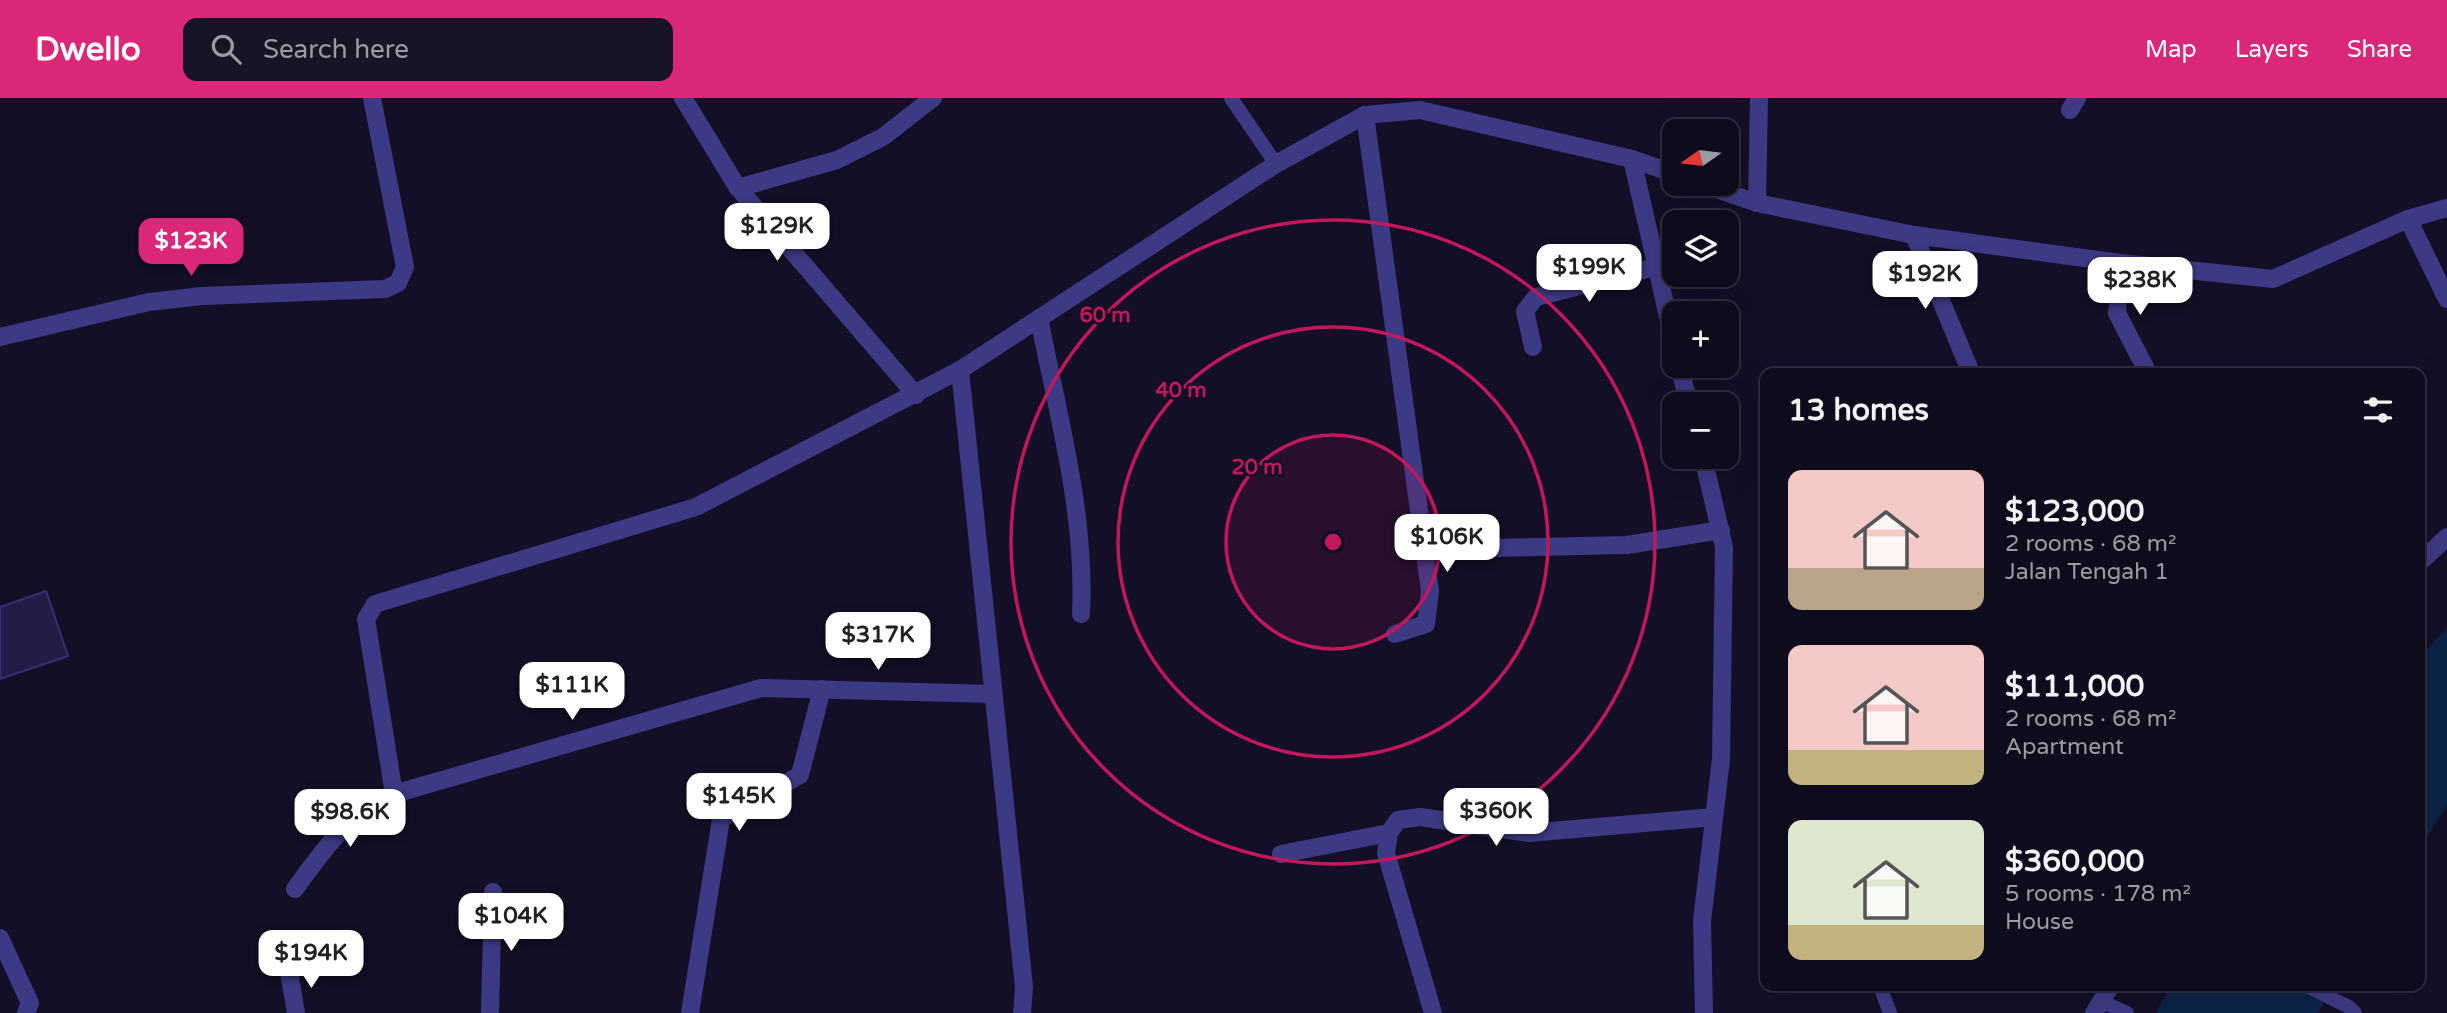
<!DOCTYPE html>
<meta charset="utf-8">
<style>
body{margin:0;font-family:"Varela Round",sans-serif;background:#171425;color:#f1f3f6;height:100vh;display:flex;flex-direction:column;font-size:26px;white-space:nowrap}
*{box-sizing:border-box;margin:0}
p{font-size:23px;color:#9b9ba3}
.icon{flex:none;width:38px;height:38px;fill:none;stroke:currentColor;stroke-width:2;stroke-linecap:round;stroke-linejoin:round}
.map{position:relative;flex:1;overflow:hidden}
.drawer{position:absolute;left:1760px;top:270px;width:665px;height:623px;display:flex;flex-direction:column;background:#0e0b1c;border-radius:14px;box-shadow:0 7px 28px #0002,0 0 0 2px #2e2b3b}
.drawer>*{flex:none}
.needle{width:46px;rotate:256deg}
.fabs{position:absolute;left:1662px;top:21px;display:grid;gap:14px}
.fabs a{display:grid;place-items:center;width:77px;height:77px;border-radius:14px;background:#0e0b1c;box-shadow:0 7px 28px #0002,0 0 0 2px #2e2b3b;font-size:35px}
.price{position:absolute;translate:-50% -60px;padding:0 16px;border-radius:14px;background:#fff;color:#222;font-size:23px;line-height:46px;filter:drop-shadow(0 2px 4px #0008)}
.price::after{content:'';position:absolute;left:50%;top:42px;width:21px;height:16px;margin-left:-10px;background:inherit;clip-path:polygon(0 0,100% 0,50% 100%)}
.price.selected{background:#db2777;color:#fff}
ul{padding:0;list-style:none}
li{display:flex;align-items:center;gap:21px;height:175px;padding:0 28px}
li span{display:grid;place-items:center;flex:none;width:196px;height:140px;border-radius:14px;color:#555}
li>.icon{margin-inline-start:auto}
span .icon{width:84px;height:84px;fill:#fffc;stroke-width:1}
li b{font-size:30px}
h2{display:flex;justify-content:space-between;align-items:center;height:84px;padding:0 28px;font-size:30px}
header{display:flex;align-items:center;gap:42px;box-sizing:border-box;height:98px;padding:0 35px;background:#db2777;color:#fff}
header strong{font-size:33px}
nav{display:flex;gap:38px;margin-inline-start:auto;font-size:24px}
.search{width:490px;height:63px;background:#171425;display:flex;align-items:center;gap:18px;box-sizing:border-box;padding:0 24px;border-radius:14px;color:#9b9ba3;font-size:26px}
.map>svg:first-child{display:block}
.water{fill:#0c2248}
.building{fill:#241b47;stroke:#3b2d73;stroke-width:2}
.lines{fill:none;stroke-linecap:round;stroke-linejoin:round}
.lane{stroke:#3d3a85;stroke-width:14}
.street{stroke:#3d3a85;stroke-width:18}
.ring{fill:none;stroke:#c2185b;stroke-width:3.5}
.centre{fill:#c2185b;stroke:#130f26;stroke-width:3.5}
.ring-label{font-size:21px;text-anchor:middle;font-weight:bold;fill:#c2185b;stroke:#130f26;stroke-width:5;stroke-linejoin:round;paint-order:stroke}
</style>
<header>
<strong>Dwello</strong>
<div class="search"><svg class="icon" aria-label="search" viewBox="0 0 24 24"><circle cx="10" cy="10" r="6"/><path d="M15 15l6 6"/></svg>Search here</div>
<nav><a>Map</a><a>Layers</a><a>Share</a></nav>
</header>
<div class="map">
<svg width="2447" height="915" viewBox="0 0 2447 915">
<rect width="100%" height="100%" fill="#130f26"/>
<!-- water -->
<g class="water">
<path d="M2447 530V707L2420 750V558Z"/>
<path d="M2171 887H2335L2318 915H2156Z"/>
</g>
<!-- building -->
<path class="building" d="M46 493 68 558 0 581V509Z"/>
<g class="lines">
<!-- lane -->
<g class="lane">
<path d="M1231 0 1276 66"/>
<path d="M2305 887 2349 909 2355 915"/>
<path d="M1881 891 1890 915"/>
<path d="M2101 903 2127 915"/>
</g>
<!-- street -->
<g class="street">
<path d="M683 0 738 90 916 297"/>
<path d="M2070 12 2077 0"/>
<path d="M1365 17 1430 493 1426 526 1395 536"/>
<path d="M1632 61 1675 249"/>
<path d="M1702 86 1757 105 1914 137 2121 165 2273 181 2408 121 2447 110"/>
<path d="M738 90 837 62 883 39 933 0"/>
<path d="M1757 105 1759 0"/>
<path d="M2408 121 2447 201"/>
<path d="M1914 137 1971 275"/>
<path d="M2121 165 2117 215 2148 275"/>
<path d="M1039 220C1058 318 1086 416 1081 516"/>
<path d="M0 239 149 204 202 198 385 191 398 185 405 169 372 0"/>
<path d="M1533 249 1525 213 1536 199 1655 169"/>
<path d="M1679 268 1689 306"/>
<path d="M960 272 1024 889 1022 915"/>
<path d="M1703 359 1724 449 1721 661 1702 823 1704 915"/>
<path d="M1494 450 1627 447 1721 432"/>
<path d="M2420 464 2447 439"/>
<path d="M394 696 366 521 375 506 696 409 960 272 1276 66 1365 17 1420 12 1632 61 1675 76"/>
<path d="M1389 735 1386 755 1433 915"/>
<path d="M1281 756 1389 735 1398 722 1420 719 1529 735 1714 719"/>
<path d="M295 791C323 752 349 715 394 696L761 590 993 596"/>
<path d="M0 840 30 905 26 915"/>
<path d="M289 874 296 915"/>
<path d="M490 915 493 794"/>
<path d="M690 915 721 721 800 677 822 591"/>
<path d="M2094 915 2111 887"/>
</g>
</g>
<!-- distance rings -->
<circle cx="1333" cy="444" r="107" fill="#c2185b" fill-opacity=".12"/>
<g class="ring">
<circle cx="1333" cy="444" r="107"/>
<circle cx="1333" cy="444" r="215"/>
<circle cx="1333" cy="444" r="322"/>
</g>
<circle cx="1333" cy="444" r="10" class="centre"/>
<g class="ring-label">
<text x="1105" y="224">60 m</text>
<text x="1181" y="299">40 m</text>
<text x="1257" y="376">20 m</text>
</g>
</svg>
<div class="fabs">
<a><svg class="needle" viewBox="-14 -14 28 28"><path d="M0-13l5 13h-10z" fill="#e53935"/><path d="M0 13l5-13h-10z" fill="#9b9ba3"/></svg></a>
<a><svg class="icon" aria-label="layers" viewBox="0 0 24 24"><path d="M12 4l9 5-9 5-9-5zM3 14l9 5 9-5"/></svg></a>
<a>+</a>
<a>−</a>
</div>
<b class="price" style="left:777px;top:165px">$129K</b>
<b class="price selected" style="left:191px;top:180px">$123K</b>
<b class="price" style="left:1589px;top:206px">$199K</b>
<b class="price" style="left:1925px;top:213px">$192K</b>
<b class="price" style="left:2140px;top:219px">$238K</b>
<b class="price" style="left:1447px;top:476px">$106K</b>
<b class="price" style="left:878px;top:574px">$317K</b>
<b class="price" style="left:572px;top:624px">$111K</b>
<b class="price" style="left:739px;top:735px">$145K</b>
<b class="price" style="left:1496px;top:750px">$360K</b>
<b class="price" style="left:350px;top:751px">$98.6K</b>
<b class="price" style="left:511px;top:855px">$104K</b>
<b class="price" style="left:311px;top:892px">$194K</b>
<section class="drawer">
<h2>13 homes<svg class="icon" aria-label="filters" viewBox="0 0 24 24"><path d="M4 7h16M4 17h16"/><circle cx="9" cy="7" r="2"/><circle cx="15" cy="17" r="2"/></svg></h2>
<ul>
<li><span style="background:linear-gradient(#f6c9c9 70%,#b9a48a 0)"><svg class="icon" aria-label="home" viewBox="0 0 24 24"><path d="M3 11l9-7 9 7M6 9v11h12V9"/></svg></span><div><b>$123,000</b><p>2 rooms · 68 m²</p><p>Jalan Tengah 1</p></div></li>
<li><span style="background:linear-gradient(#f6c9c9 75%,#c2b280 0)"><svg class="icon" aria-label="home" viewBox="0 0 24 24"><path d="M3 11l9-7 9 7M6 9v11h12V9"/></svg></span><div><b>$111,000</b><p>2 rooms · 68 m²</p><p>Apartment</p></div></li>
<li><span style="background:linear-gradient(#dfe7d0 75%,#c2b280 0)"><svg class="icon" aria-label="home" viewBox="0 0 24 24"><path d="M3 11l9-7 9 7M6 9v11h12V9"/></svg></span><div><b>$360,000</b><p>5 rooms · 178 m²</p><p>House</p></div></li>
</ul>
</section>
</div>
